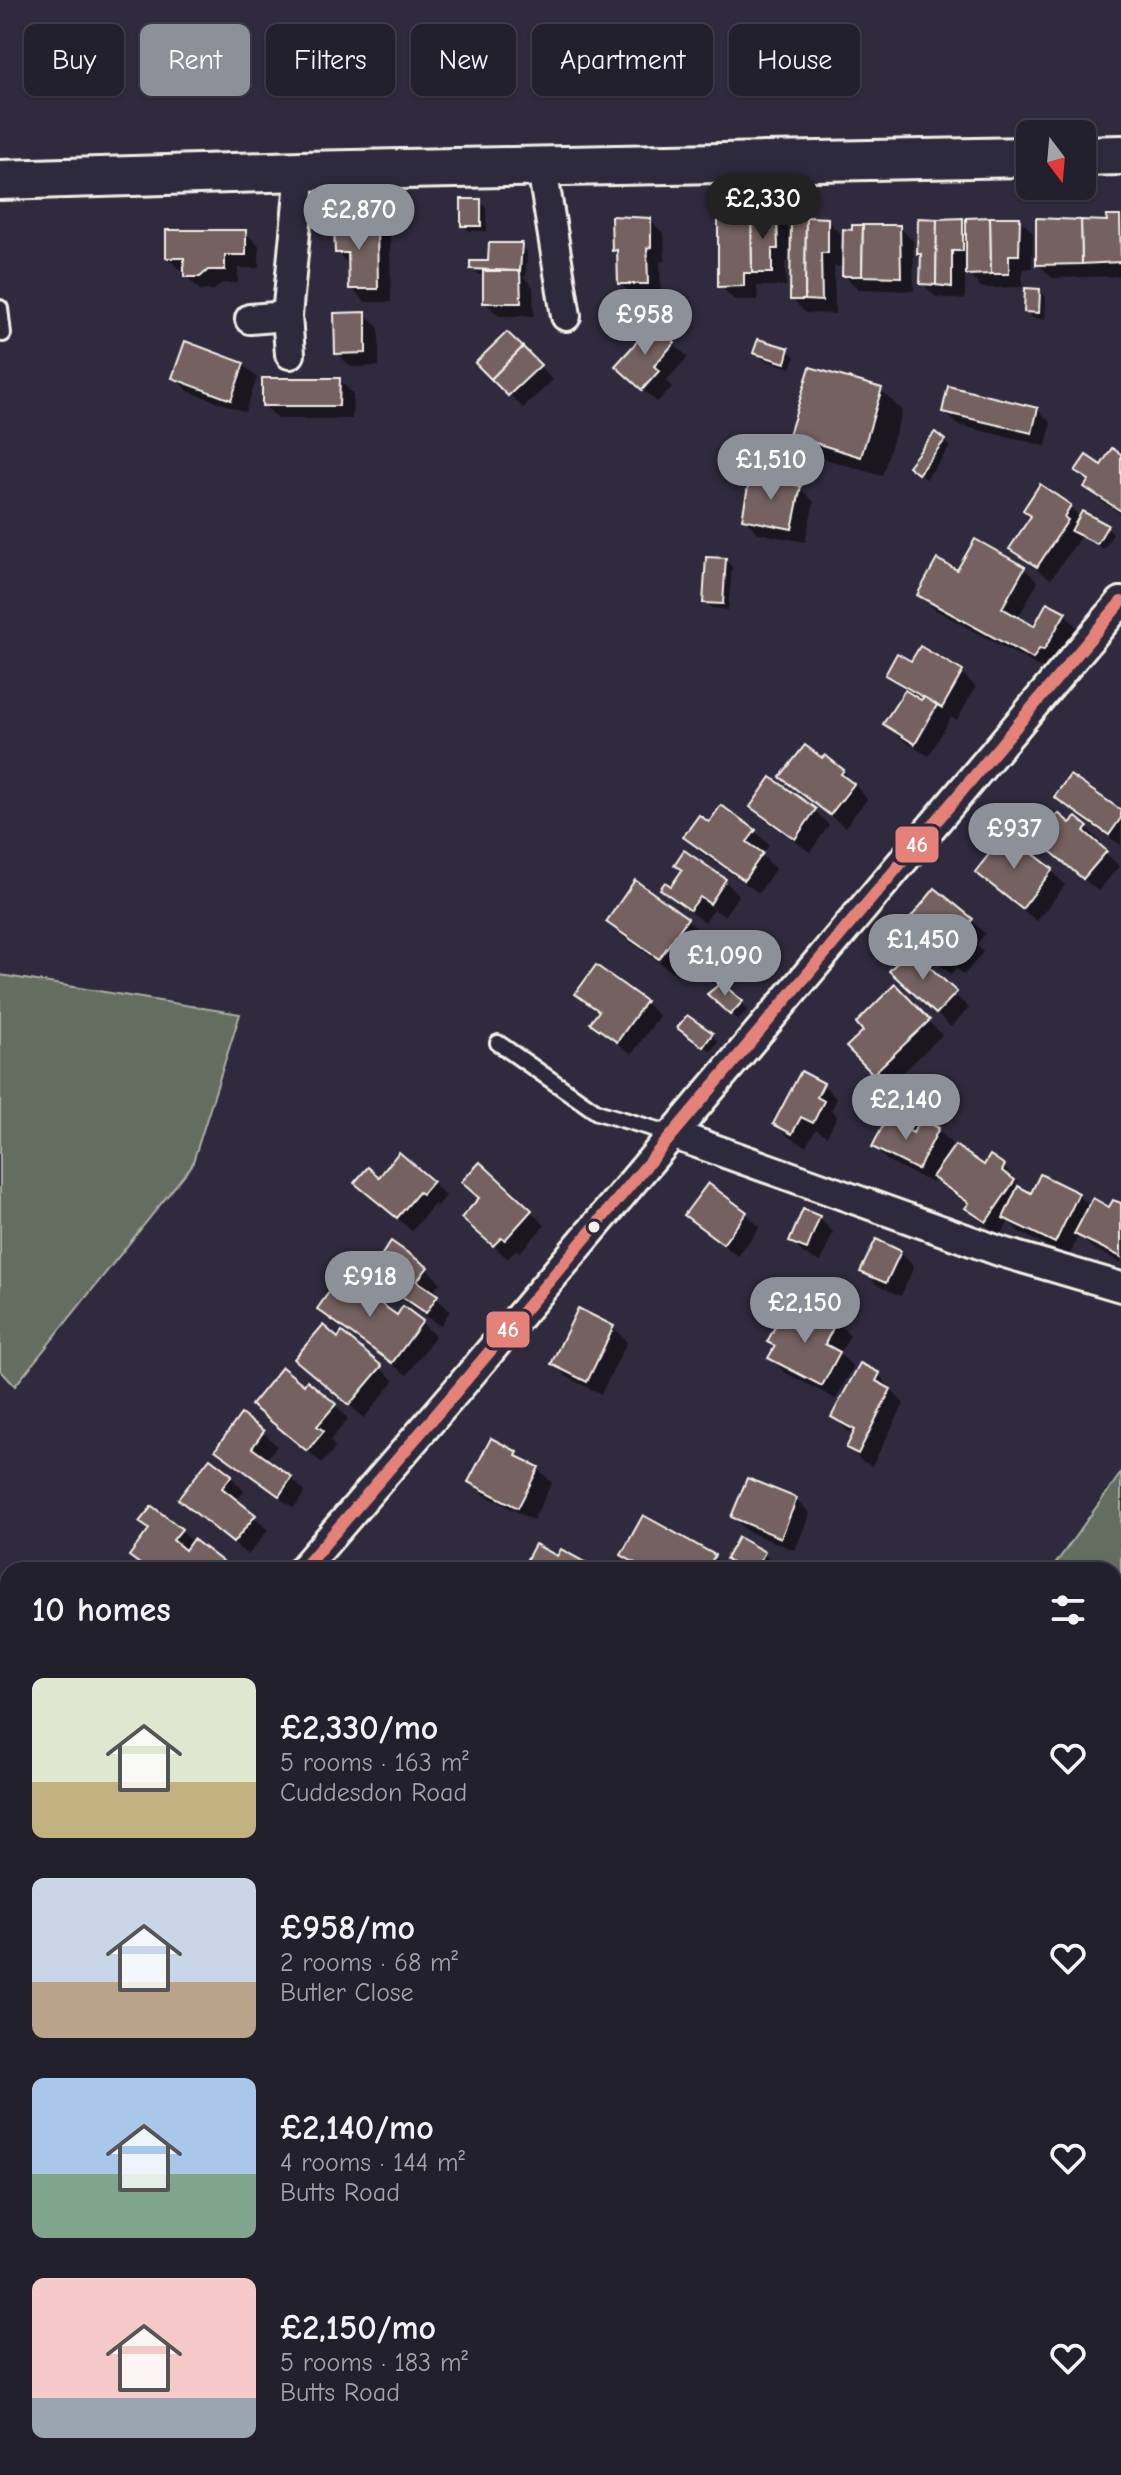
<!DOCTYPE html>
<meta charset="utf-8">
<style>
body{margin:0;font-family:"Comic Neue",sans-serif;background:#2f2d3a;color:#f1f3f6;height:100vh;display:flex;flex-direction:column;font-size:30px;white-space:nowrap}
*{box-sizing:border-box;margin:0}
p{font-size:26px;color:#a3a3aa}
.icon{flex:none;width:44px;height:44px;fill:none;stroke:currentColor;stroke-width:2;stroke-linecap:round;stroke-linejoin:round}
.map{position:relative;flex:1;overflow:hidden}
.side{position:absolute;left:0px;top:1562px;width:1122px;height:914px;display:flex;flex-direction:column;background:#23202e;border-radius:24px 24px 0 0;box-shadow:0 2px 6px #0004,0 0 0 2px #403e4a}
.side>*{flex:none}
.hud{position:absolute;left:24px;top:24px;width:1074px;height:72px;display:flex;gap:16px}
.needle{width:52px;rotate:164deg}
.buttons{position:absolute;left:1016px;top:120px;display:grid;gap:16px}
.buttons a{display:grid;place-items:center;width:80px;height:80px;border-radius:12px;background:#23202e;box-shadow:0 2px 6px #0004,0 0 0 2px #403e4a;font-size:40px}
.price{position:absolute;translate:-50% -68px;padding:0 18px;border-radius:28px;background:#8c9099;color:#fff;font-size:26px;line-height:52px;filter:drop-shadow(0 2px 4px #0008)}
.price::after{content:'';position:absolute;left:50%;top:48px;width:24px;height:18px;margin-left:-12px;background:inherit;clip-path:polygon(0 0,100% 0,50% 100%)}
.price.current{background:#222;color:#fff}
ul{padding:0;list-style:none}
li{display:flex;align-items:center;gap:24px;height:200px;padding:0 32px}
li span{display:grid;place-items:center;flex:none;width:224px;height:160px;border-radius:12px;color:#555}
li>.icon{margin-inline-start:auto}
span .icon{width:96px;height:96px;fill:#fffc;stroke-width:1}
li b{font-size:34px}
h2{display:flex;justify-content:space-between;align-items:center;height:96px;padding:0 32px;font-size:34px}
.tag{padding:0 28px;border-radius:12px;background:#23202e;box-shadow:0 2px 6px #0004,0 0 0 2px #403e4a;font-size:28px;line-height:72px}
.tag.current{background:#8c9099;color:#fff}
.map>svg:first-child{display:block}
.green{fill:#646d60;stroke:#acafa4;stroke-width:2}
.shadow{fill:#0007}
.building{fill:#756261;stroke:#f4f1e8;stroke-width:2}
.lines{fill:none;stroke-linecap:round;stroke-linejoin:round}
.lane-casing{stroke:#f4f1e8;stroke-width:20}
.street-casing{stroke:#f4f1e8;stroke-width:34}
.secondary-casing{stroke:#f4f1e8;stroke-width:44}
.path{stroke:#f4f1e8;stroke-width:5;stroke-dasharray:8 6;stroke-linecap:butt}
.lane{stroke:#2f2a3d;stroke-width:14}
.street{stroke:#2f2a3d;stroke-width:28}
.secondary{stroke:#2f2a3d;stroke-width:38}
.bus-1-casing{stroke:#2f2a3d;stroke-width:18}
.bus-1{stroke:#e4827a;stroke-width:12}
.bus-dot{fill:#f4f1e8;stroke:#2f2a3d;stroke-width:3}
.line-badge{stroke:#2f2a3d;stroke-width:3}
.badge-label{font-size:22px;text-anchor:middle;font-weight:bold;fill:#fff}
</style>
<div class="map">
<svg width="1121" height="2475" viewBox="0 0 1121 2475">
<rect width="100%" height="100%" fill="#2f2a3d"/>
<filter id="ink" filterUnits="userSpaceOnUse"><feTurbulence type="fractalNoise" baseFrequency=".0125" numOctaves="2"/><feDisplacementMap in="SourceGraphic" scale="16" xChannelSelector="R" yChannelSelector="G"/><feConvolveMatrix kernelMatrix="1 2 1 2 8 2 1 2 1" color-interpolation-filters="sRGB"/></filter>
<g filter="url(#ink)">
<!-- green -->
<g class="green">
<path d="M0 975 240 1014 192 1165 15 1386 0 1370Z"/>
<path d="M1121 1473V2475H0V2400L8 2392V2468H1114V1570H1051Z"/>
</g>
<!-- shadow -->
<g class="shadow">
<path d="M480 201 486 208 487 231H469L463 225Z"/>
<path d="M776 216 792 232 827 220 841 234V259H845L899 227 913 241 914 291 858 289 844 275 845 267 834 266 835 314 806 313 792 299V262H785L786 286H757L758 300H734L720 286Z"/>
<path d="M1120 218 1121 276 1052 278 1038 264Z"/>
<path d="M1019 219 1033 233 1032 268 1023 269 1022 287 982 288 965 271V300L936 297 922 283 923 257 919 253 962 220 968 226Z"/>
<path d="M650 220 664 234 665 261H660L661 297H634L620 283 619 256 614 250Z"/>
<path d="M376 223 390 237 391 302H365L351 288 350 266 337 252Z"/>
<path d="M245 232 259 246V268H238V283H222L214 290H200L186 276V271H181L168 258Z"/>
<path d="M521 245 527 252 526 276H523L533 287 534 316H499L485 302V275H479L472 268 490 263Z"/>
<path d="M1039 291 1046 297 1045 319 1033 318 1026 311Z"/>
<path d="M365 314 379 328V366L351 367 337 353Z"/>
<path d="M654 326 688 357 666 381 672 387 657 402 632 380Z"/>
<path d="M507 334 553 380 523 408 478 363Z"/>
<path d="M788 350 795 357 791 368 762 359 755 352Z"/>
<path d="M243 364 257 378 245 412 188 391 174 377Z"/>
<path d="M339 380 353 394 352 419H278L264 405Z"/>
<path d="M881 390 902 411 882 476 812 455 792 435Z"/>
<path d="M1037 409 1051 423 1046 446 958 425 944 411Z"/>
<path d="M944 441 950 447 926 479 918 472Z"/>
<path d="M1121 457V514L1101 501 1087 487 1089 483 1077 471 1102 468Z"/>
<path d="M1040 487 1070 507 1081 518 1106 526 1113 533 1104 549 1080 537 1051 579 1026 562 1012 548 1033 517Z"/>
<path d="M800 488 814 502 805 542 758 533 744 519Z"/>
<path d="M725 560 732 567 728 610 712 608 705 602Z"/>
<path d="M1024 568 1038 582 1017 619 1034 629 1065 614 1078 628 1058 663 1048 672 934 609 920 595 958 573Z"/>
<path d="M912 664 962 673 976 687 957 720 951 717 929 756 915 748 936 711H931L912 746 900 738 886 724 906 691 888 674Z"/>
<path d="M843 771 867 799 845 827 797 791 783 777Z"/>
<path d="M772 780 815 811 829 825 810 852 766 821 752 807Z"/>
<path d="M1057 797 1121 812V845L1071 811Z"/>
<path d="M709 825 755 831 769 845 762 855 775 869 759 893 699 851 685 837Z"/>
<path d="M1070 826 1087 828 1100 842 1097 845 1119 866 1098 891 1052 853Z"/>
<path d="M684 853 725 881 739 895 724 916 714 909 705 922 677 903 663 889 671 888 683 871 676 864Z"/>
<path d="M1052 871 1065 885 1037 921 991 886 977 872Z"/>
<path d="M687 919 700 933 673 972 622 936 608 922Z"/>
<path d="M971 920 985 934 976 945 983 952 964 975 956 968 951 974 916 945Z"/>
<path d="M910 952 969 1008 951 1027 906 985Z"/>
<path d="M596 968 645 1002 659 1016 632 1054 607 1036 593 1023 599 1013 577 994Z"/>
<path d="M721 985 748 1009 738 1020 710 994Z"/>
<path d="M895 987 942 1035 888 1087 849 1047 866 1031Z"/>
<path d="M686 1034 711 1035 718 1041 711 1051Z"/>
<path d="M802 1074 823 1085 837 1099 831 1110 837 1116 827 1136 816 1129 806 1146 789 1137 775 1124Z"/>
<path d="M938 1130 952 1144 945 1157 984 1167H1004L1018 1181 1016 1184 1023 1191 1032 1195 1078 1194 1090 1207 1110 1209 1121 1206V1263L1091 1247 1079 1235 1069 1256 1019 1232 1009 1222 1000 1235 981 1222 967 1208 969 1205 948 1191 935 1177 932 1183 888 1161 874 1147Z"/>
<path d="M480 1165 545 1225 520 1252 515 1250 508 1259 478 1231 481 1199Z"/>
<path d="M379 1179 432 1182 446 1196 437 1206 434 1204 412 1231 357 1183Z"/>
<path d="M708 1186 746 1214 760 1227 738 1256 700 1228 686 1214Z"/>
<path d="M819 1218 833 1232 821 1262 805 1255 791 1241Z"/>
<path d="M900 1252 914 1266 901 1296 877 1285 863 1271Z"/>
<path d="M426 1268 440 1282 432 1294 450 1311 440 1326 394 1294 381 1280Z"/>
<path d="M320 1309 421 1322 435 1336 407 1375 334 1323Z"/>
<path d="M579 1311 613 1328 627 1342 601 1394 567 1377 553 1363Z"/>
<path d="M836 1322 850 1335 840 1354 853 1367 836 1399 784 1372 771 1358 776 1348 769 1341 796 1328Z"/>
<path d="M297 1359 380 1367 394 1381 364 1418Z"/>
<path d="M879 1375 904 1404 872 1466 862 1461 848 1448 855 1435 848 1431 834 1417Z"/>
<path d="M304 1388 335 1405 348 1419 330 1441 336 1447 322 1463 254 1405Z"/>
<path d="M263 1432 277 1446 266 1460 291 1478 305 1492 294 1508 232 1464 218 1450Z"/>
<path d="M517 1454 526 1463 538 1469 552 1483 533 1520 485 1495 471 1482Z"/>
<path d="M231 1477 244 1491 236 1502 268 1530 248 1555 194 1513 181 1499Z"/>
<path d="M796 1500 810 1513 795 1550 747 1531 733 1517Z"/>
<path d="M181 1530 193 1543 229 1570H147L132 1555Z"/>
<path d="M764 1554 770 1560 765 1570H742L728 1559Z"/>
<path d="M623 1555 714 1557 727 1570H639Z"/>
<path d="M0 2203 8 2215V2258L0 2250Z"/>
</g>
<!-- building -->
<g class="building">
<rect x="461" y="199" width="20" height="27"/>
<path d="M751 211 777 214 778 249H772V273H752Z"/>
<path d="M751 211 752 273H744V286L718 287V217H733V212Z"/>
<path d="M611 216 651 218V247L647 248 648 284H618L617 250 612 251Z"/>
<path d="M1106 216H1120L1121 262 1082 264 1081 220 1107 221Z"/>
<path d="M791 217H806L805 300H790Z"/>
<path d="M806 217 828 218V253H821L822 301 805 300Z"/>
<path d="M990 217H1020L1019 255H1009V274H991Z"/>
<path d="M990 217 991 274 966 275V218Z"/>
<path d="M918 218 937 219 936 285 920 284 921 254H917Z"/>
<path d="M963 218V251H952V287L936 285 937 219Z"/>
<path d="M1036 218 1081 220 1082 264 1036 265Z"/>
<path d="M377 221 378 289H349L348 253H335L334 222Z"/>
<path d="M852 225H863L862 276H842L843 229 852 230Z"/>
<path d="M863 225H900L901 277 862 276Z"/>
<path d="M166 230H246V255H225V270H208L200 277H184V258H166Z"/>
<path d="M489 243H522L520 271 470 269V261H488Z"/>
<path d="M483 271H520L521 303H483Z"/>
<path d="M1025 288 1040 289 1039 313 1024 312Z"/>
<path d="M366 312V353L335 354 334 313Z"/>
<path d="M654 323 675 342 654 366 659 371 642 390 615 366Z"/>
<path d="M507 332 523 347 491 379 475 363Z"/>
<path d="M758 339 789 348 785 363 753 353Z"/>
<path d="M185 341 244 363 231 400 172 378Z"/>
<path d="M523 347 541 365 508 396 491 379Z"/>
<path d="M810 367 882 388 861 457 789 435Z"/>
<path d="M262 378H340L339 406H262Z"/>
<path d="M948 386 1038 408 1032 433 942 412Z"/>
<path d="M935 432 945 440 918 474 908 466Z"/>
<path d="M1112 448 1121 454V511L1084 487 1089 480 1075 471 1086 455 1101 465Z"/>
<path d="M750 476 801 486 792 529 742 519Z"/>
<path d="M1040 484 1071 505 1064 517 1068 520 1037 567 1009 549 1031 516 1023 510Z"/>
<path d="M1082 511 1108 525 1097 544 1071 531Z"/>
<path d="M975 539 1025 567 1002 608 1034 626 1047 602 1066 612 1044 650 1039 649 1033 659 917 595 937 559 957 570Z"/>
<path d="M706 557 726 558 723 604 703 603Z"/>
<path d="M920 646 963 671 942 708 885 675 897 653 911 661Z"/>
<path d="M905 690 921 700 924 697 937 705 915 744 883 724Z"/>
<path d="M805 745 822 758 825 755 844 770 841 774 854 784 830 815 780 777Z"/>
<path d="M1070 775 1121 810V818L1109 835 1054 797Z"/>
<path d="M771 777 816 809 795 839 750 807Z"/>
<path d="M721 805 756 830 747 842 763 853 744 880 683 837 699 815 709 822Z"/>
<path d="M1058 813 1070 823 1076 817 1088 827 1084 831 1107 851 1083 879 1036 839Z"/>
<path d="M1006 833 1053 869 1022 909 975 872Z"/>
<path d="M684 850 726 879 710 904 700 897 690 910 660 889 665 882 671 886 682 870 674 865Z"/>
<path d="M635 880 688 918 659 959 606 922Z"/>
<path d="M935 888 973 919 963 931 970 936 949 962 941 956 936 962 899 932Z"/>
<path d="M910 949 957 992 936 1014 889 971Z"/>
<path d="M596 965 646 1001 617 1042 590 1023 599 1011 575 994Z"/>
<path d="M721 983 743 1001 730 1015 707 994Z"/>
<path d="M895 984 930 1020 873 1074 846 1047 863 1031 856 1023Z"/>
<path d="M687 1015 713 1033 703 1047 677 1028Z"/>
<path d="M801 1071 824 1083 817 1097 824 1101 813 1123 801 1117 792 1134 773 1124Z"/>
<path d="M886 1119 913 1133 920 1119 939 1128 918 1170 872 1147Z"/>
<path d="M955 1145 984 1165 990 1155 1005 1165 1002 1171 1015 1180 986 1222 965 1208 969 1203 932 1177Z"/>
<path d="M399 1152 433 1181 422 1194 419 1192 397 1218 354 1183 368 1167 379 1177Z"/>
<path d="M480 1162 532 1210 505 1240 501 1238 493 1246 461 1218 479 1198 461 1182Z"/>
<path d="M1040 1174 1079 1193 1055 1243 1003 1218 1018 1186 1031 1193Z"/>
<path d="M708 1183 747 1212 723 1244 684 1215Z"/>
<path d="M1093 1198 1109 1207 1113 1200 1121 1203V1257L1074 1234Z"/>
<path d="M803 1209 820 1216 807 1249 789 1242Z"/>
<path d="M876 1239 901 1251 886 1283 860 1272Z"/>
<path d="M391 1241 428 1267 417 1281 438 1295 426 1313 378 1280 385 1270 376 1263Z"/>
<path d="M341 1275 397 1315 403 1306 423 1321 392 1363 317 1309Z"/>
<path d="M806 1304 837 1320 825 1344 840 1352 822 1386 768 1358 775 1346 767 1342 780 1317 795 1325Z"/>
<path d="M578 1308 614 1326 587 1382 551 1364Z"/>
<path d="M323 1325 338 1338 342 1332 382 1366 349 1405 294 1359Z"/>
<path d="M860 1363 880 1373 876 1381 891 1389 858 1454 846 1448 855 1430 831 1417Z"/>
<path d="M282 1367 304 1385 307 1380 336 1404 317 1426 324 1431 307 1451 251 1405Z"/>
<path d="M241 1414 264 1431 252 1448 292 1477 279 1496 215 1450Z"/>
<path d="M491 1438 518 1452 516 1456 539 1467 518 1508 468 1482Z"/>
<path d="M210 1458 232 1475 222 1488 256 1515 233 1543 178 1499Z"/>
<path d="M747 1478 797 1498 781 1538 731 1517Z"/>
<path d="M152 1506 182 1529 173 1540 185 1550 193 1539 226 1564 221 1570H148L129 1556 149 1529 139 1522Z"/>
<path d="M643 1515 715 1555 707 1570H648L621 1555Z"/>
<path d="M738 1537 765 1552 755 1570H744L726 1559Z"/>
<path d="M535 1544 557 1556 561 1549 599 1570H521Z"/>
<path d="M8 2188V2207L1 2191Z"/>
<path d="M0 2211 7 2227 0 2230Z"/>
</g>
<g class="lines">
<!-- lane casing -->
<g class="lane-casing">
<g id="lane">
<path d="M0 308 3 334"/>
<path d="M498 1043 597 1112 672 1134"/>
</g>
</g>
<!-- street casing -->
<g class="street-casing">
<g id="street">
<path d="M542 168 566 316"/>
<path d="M250 319 287 316"/>
<path d="M290 354 287 316 301 171"/>
<path d="M672 1134 1002 1252 1121 1287"/>
<path d="M302 1570 453 1395 1121 602"/>
<path d="M0 1931 8 1921"/>
<path d="M0 2065 8 2087"/>
</g>
</g>
<!-- secondary casing -->
<g class="secondary-casing">
<g id="secondary">
<path d="M1082 156 1121 155"/>
<path d="M0 180 301 171 1030 157"/>
</g>
</g>
<!-- path -->
<g class="path">
<path d="M1114 1592 1121 1582"/>
<path d="M1114 1707 1121 1696"/>
</g>
<!-- lane -->
<use href="#lane" class="lane"/>
<!-- street -->
<use href="#street" class="street"/>
<!-- secondary -->
<use href="#secondary" class="secondary"/>
<!-- bus-1 casing -->
<g class="bus-1-casing">
<path id="bus-1" d="M302 1570 453 1395 1121 602"/>
</g>
<!-- bus-1 -->
<use href="#bus-1" class="bus-1"/>
</g>
</g>
<!-- markers -->
<circle class="bus-dot" cx="594" cy="1227" r="7"/>
<g class="line-badge">
<rect x="894" y="825" width="46" height="39" rx="8" fill="#e4827a"/>
<rect x="485" y="1310" width="46" height="39" rx="8" fill="#e4827a"/>
</g>
<g class="badge-label">
<text x="917" y="852">46</text>
<text x="508" y="1337">46</text>
</g>
</svg>
<div class="buttons">
<a><svg class="needle" viewBox="-14 -14 28 28"><path d="M0-13l5 13h-10z" fill="#e53935"/><path d="M0 13l5-13h-10z" fill="#a3a3aa"/></svg></a>
</div>
<b class="price current" style="left:763px;top:241px">£2,330</b>
<b class="price" style="left:359px;top:252px">£2,870</b>
<b class="price" style="left:645px;top:357px">£958</b>
<b class="price" style="left:771px;top:502px">£1,510</b>
<b class="price" style="left:1014px;top:871px">£937</b>
<b class="price" style="left:923px;top:982px">£1,450</b>
<b class="price" style="left:725px;top:998px">£1,090</b>
<b class="price" style="left:906px;top:1142px">£2,140</b>
<b class="price" style="left:370px;top:1319px">£918</b>
<b class="price" style="left:805px;top:1345px">£2,150</b>
<div class="hud">
<a class="tag">Buy</a>
<a class="tag current">Rent</a>
<a class="tag">Filters</a>
<a class="tag">New</a>
<a class="tag">Apartment</a>
<a class="tag">House</a>
</div>
<section class="side">
<h2>10 homes<svg class="icon" aria-label="filters" viewBox="0 0 24 24"><path d="M4 7h16M4 17h16"/><circle cx="9" cy="7" r="2"/><circle cx="15" cy="17" r="2"/></svg></h2>
<ul>
<li><span style="background:linear-gradient(#dfe7d0 65%,#c2b280 0)"><svg class="icon" aria-label="home" viewBox="0 0 24 24"><path d="M3 11l9-7 9 7M6 9v11h12V9"/></svg></span><div><b>£2,330/mo</b><p>5 rooms · 163 m²</p><p>Cuddesdon Road</p></div><svg class="icon" aria-label="heart" viewBox="0 0 24 24"><path d="M12 20l-8-8c-3-5 5-10 8-4 3-6 11-1 8 4z"/></svg></li>
<li><span style="background:linear-gradient(#c9d6e8 65%,#b9a48a 0)"><svg class="icon" aria-label="home" viewBox="0 0 24 24"><path d="M3 11l9-7 9 7M6 9v11h12V9"/></svg></span><div><b>£958/mo</b><p>2 rooms · 68 m²</p><p>Butler Close</p></div><svg class="icon" aria-label="heart" viewBox="0 0 24 24"><path d="M12 20l-8-8c-3-5 5-10 8-4 3-6 11-1 8 4z"/></svg></li>
<li><span style="background:linear-gradient(#a9c7e8 60%,#7fa58c 0)"><svg class="icon" aria-label="home" viewBox="0 0 24 24"><path d="M3 11l9-7 9 7M6 9v11h12V9"/></svg></span><div><b>£2,140/mo</b><p>4 rooms · 144 m²</p><p>Butts Road</p></div><svg class="icon" aria-label="heart" viewBox="0 0 24 24"><path d="M12 20l-8-8c-3-5 5-10 8-4 3-6 11-1 8 4z"/></svg></li>
<li><span style="background:linear-gradient(#f6c9c9 75%,#9aa5b1 0)"><svg class="icon" aria-label="home" viewBox="0 0 24 24"><path d="M3 11l9-7 9 7M6 9v11h12V9"/></svg></span><div><b>£2,150/mo</b><p>5 rooms · 183 m²</p><p>Butts Road</p></div><svg class="icon" aria-label="heart" viewBox="0 0 24 24"><path d="M12 20l-8-8c-3-5 5-10 8-4 3-6 11-1 8 4z"/></svg></li>
</ul>
</section>
</div>
